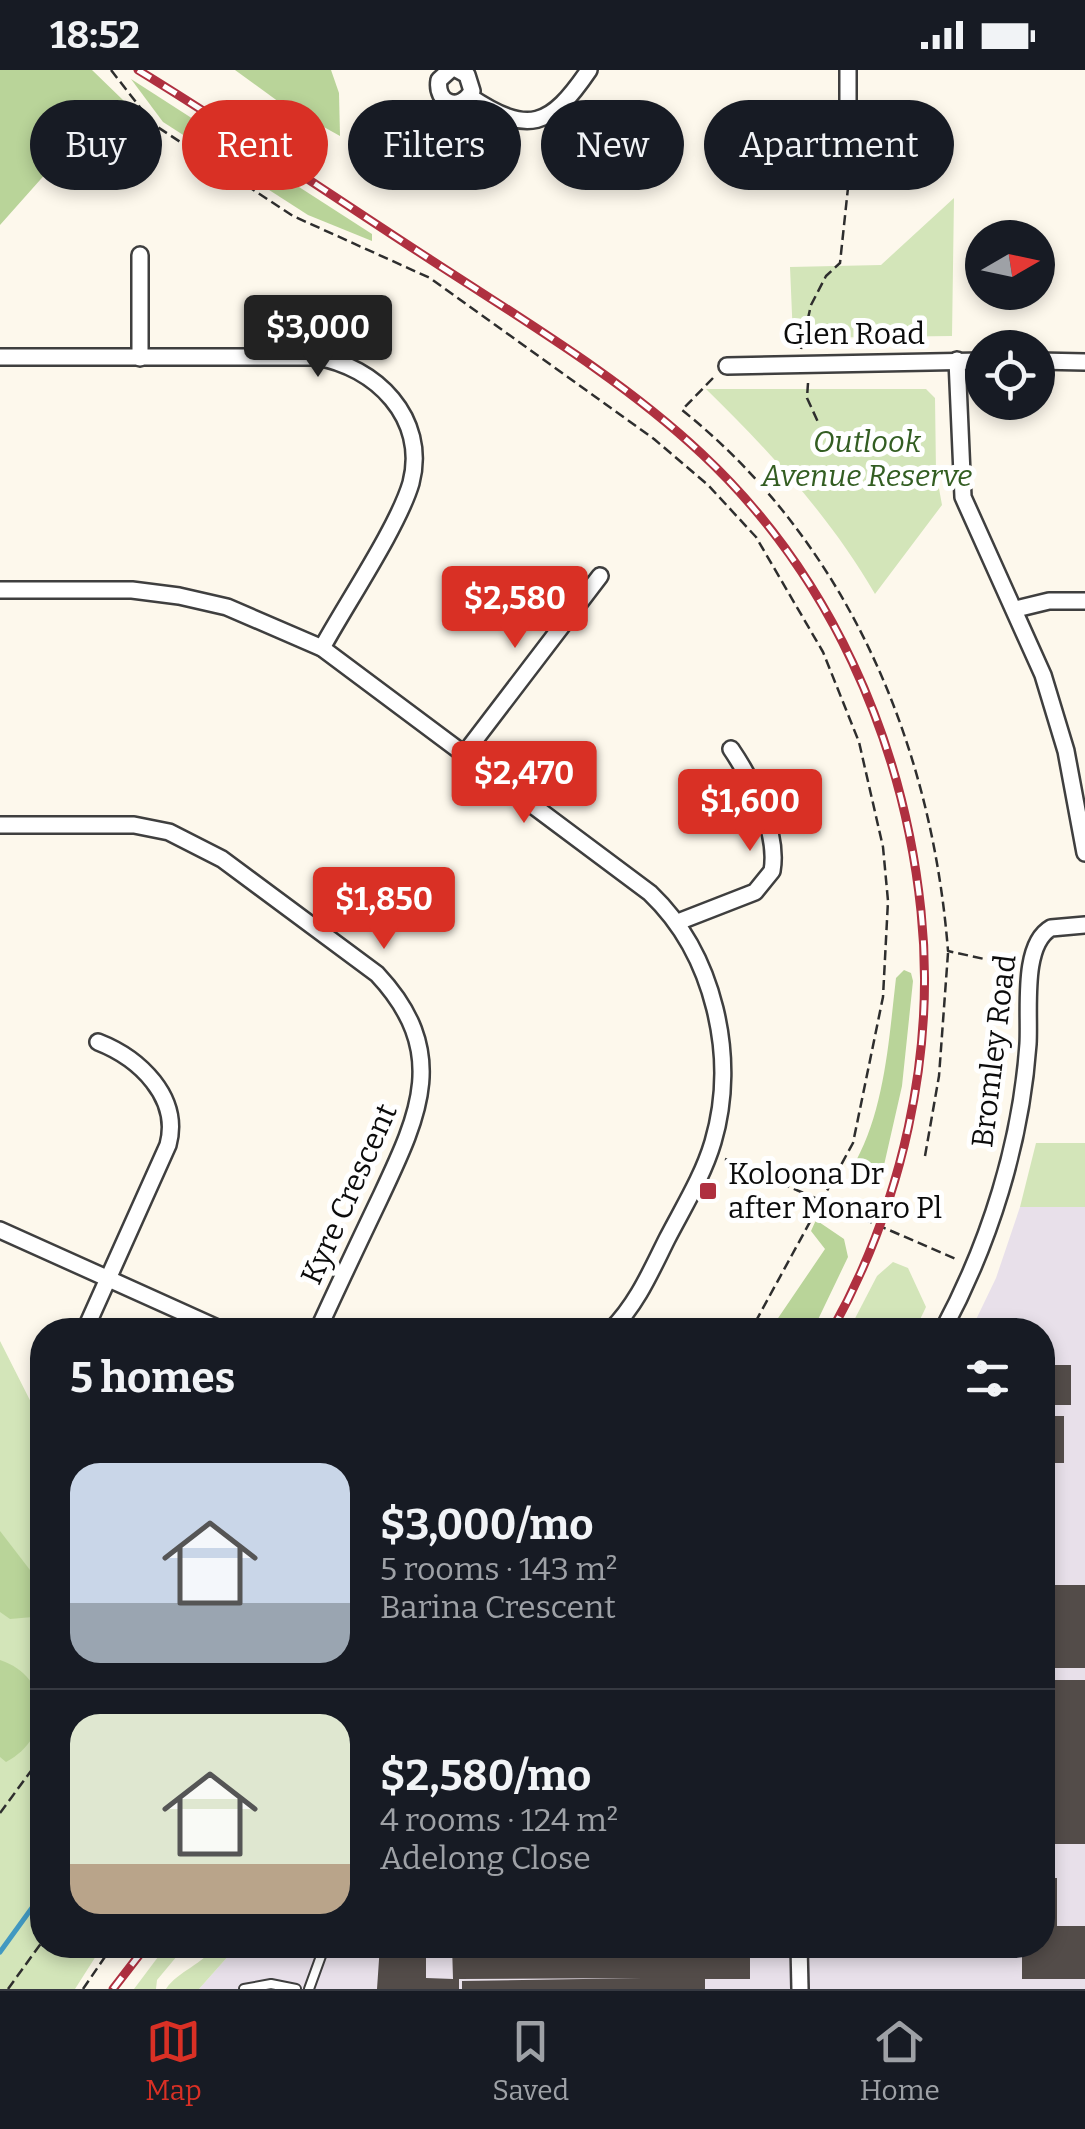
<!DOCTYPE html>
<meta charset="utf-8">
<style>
body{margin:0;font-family:Bitter,serif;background:#242831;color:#f1f3f6;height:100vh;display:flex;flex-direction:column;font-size:38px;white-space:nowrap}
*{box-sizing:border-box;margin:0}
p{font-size:32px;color:#9ea1a6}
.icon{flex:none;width:55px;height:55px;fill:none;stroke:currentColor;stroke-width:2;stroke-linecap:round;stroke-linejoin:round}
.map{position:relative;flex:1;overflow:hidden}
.drawer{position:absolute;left:30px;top:1248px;width:1025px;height:640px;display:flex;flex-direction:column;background:#171b24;border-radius:40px;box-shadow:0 5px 15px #0003}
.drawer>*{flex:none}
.hud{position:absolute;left:30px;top:30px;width:1025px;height:90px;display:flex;gap:20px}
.needle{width:65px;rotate:81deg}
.buttons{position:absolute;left:965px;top:150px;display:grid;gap:20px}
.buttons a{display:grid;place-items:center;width:90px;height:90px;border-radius:50%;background:#171b24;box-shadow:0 5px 15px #0003;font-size:50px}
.price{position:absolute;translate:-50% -85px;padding:0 22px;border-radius:10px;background:#d93025;color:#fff;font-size:32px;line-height:65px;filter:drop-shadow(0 2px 5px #0008)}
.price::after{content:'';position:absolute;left:50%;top:60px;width:30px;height:22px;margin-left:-15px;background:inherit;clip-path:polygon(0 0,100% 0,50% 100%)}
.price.selected{background:#222;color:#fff}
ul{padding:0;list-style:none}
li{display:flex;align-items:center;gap:30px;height:250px;padding:0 40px}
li+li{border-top:2px solid #363941}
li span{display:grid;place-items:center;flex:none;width:280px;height:200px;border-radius:30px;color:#555}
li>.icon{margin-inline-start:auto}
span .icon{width:120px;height:120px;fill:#fffc;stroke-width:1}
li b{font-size:42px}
h2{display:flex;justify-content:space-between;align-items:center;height:120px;padding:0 40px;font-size:42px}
.pill{padding:0 35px;border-radius:45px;background:#171b24;box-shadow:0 5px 15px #0003;font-size:35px;line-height:90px}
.pill.selected{background:#d93025;color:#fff}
.status{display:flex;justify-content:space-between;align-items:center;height:70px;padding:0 50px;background:#171b24;direction:ltr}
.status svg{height:28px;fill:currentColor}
.tab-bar{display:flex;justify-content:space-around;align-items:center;height:140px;border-top:2px solid #363941;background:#171b24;font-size:28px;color:#9ea1a6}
.tab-bar a{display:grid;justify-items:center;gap:5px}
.tab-bar .selected{color:#d93025}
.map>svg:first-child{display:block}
.industrial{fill:#e8e0ea}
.green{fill:#d3e5b9}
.forest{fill:#b9d499}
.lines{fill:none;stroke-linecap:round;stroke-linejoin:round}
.stream{stroke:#4299c1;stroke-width:5}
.building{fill:#534c49}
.lane-casing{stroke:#3f3f3f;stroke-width:12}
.street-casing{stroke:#3f3f3f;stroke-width:20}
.path{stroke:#2e2e2e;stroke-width:2.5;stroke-dasharray:10 5;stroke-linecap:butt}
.lane{stroke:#fff;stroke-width:8}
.street{stroke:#fff;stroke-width:15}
.rail-casing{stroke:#af3040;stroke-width:9}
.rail{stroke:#fff;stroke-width:5;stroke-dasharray:15;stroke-linecap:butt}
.poi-dot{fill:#af3040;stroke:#fff;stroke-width:4}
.labels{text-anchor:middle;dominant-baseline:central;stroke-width:10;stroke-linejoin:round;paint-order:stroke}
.street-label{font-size:30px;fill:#0c0c0c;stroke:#fff}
.park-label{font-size:30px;font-style:italic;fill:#335d22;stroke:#fff}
.poi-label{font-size:30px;fill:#0c0c0c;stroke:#fff;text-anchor:start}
</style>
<div class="status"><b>18:52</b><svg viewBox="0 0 49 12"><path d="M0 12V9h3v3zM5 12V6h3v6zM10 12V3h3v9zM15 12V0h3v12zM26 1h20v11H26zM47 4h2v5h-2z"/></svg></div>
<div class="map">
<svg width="1085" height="1919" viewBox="0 0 1085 1919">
<rect width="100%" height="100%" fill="#fdf8ec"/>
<!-- industrial -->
<path class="industrial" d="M1020 1137H1085V1919H199L238 1875H1042V1260H971L996 1208Z"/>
<!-- green -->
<g class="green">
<path d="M954 128 952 266 793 268 790 197 881 195Z"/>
<path d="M926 319 935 328 936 402 942 435 875 524C829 445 771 383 706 319Z"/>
<path d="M1036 1073H1085V1137H1020Z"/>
<path d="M893 1192 908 1198 926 1237 915 1260H849L877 1206Z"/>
<path d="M0 1271 42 1354V1875H103L75 1919H0Z"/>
<path d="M167 1875H183L182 1880 157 1910 156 1919H134Z"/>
<path d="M215 1875H238L199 1919H166C179 1900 203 1895 215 1875Z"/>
</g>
<!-- forest -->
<g class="forest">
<path d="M0 0H92L124 31 146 65 104 38 0 155Z"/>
<path d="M235 0H331L339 23 340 66 279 32Z"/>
<path d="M131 9 372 164V171L308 145 163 52Z"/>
<path d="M904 900 911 903 913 911 902 1016 882 1104 870 1106 856 1091C885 1037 889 968 896 908Z"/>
<path d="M816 1150 844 1169 848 1187 813 1260H770L825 1179 811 1161Z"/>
<path d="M0 1461 40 1513 42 1538 33 1547 10 1549 0 1542Z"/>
<path d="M0 1590C51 1607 53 1667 6 1692L0 1687Z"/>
</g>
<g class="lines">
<!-- stream -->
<path class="stream" d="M0 1882 42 1824"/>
</g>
<!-- building -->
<g class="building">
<rect x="1042" y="1295" width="29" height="40"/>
<rect x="1042" y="1346" width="22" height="47"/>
<rect x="1042" y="1515" width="43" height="83"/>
<rect x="1042" y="1610" width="43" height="164"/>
<path d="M1042 1808H1057V1856H1085V1909H1022V1875H1042Z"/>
<path d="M380 1875H426V1908L453 1909 452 1875H750V1909H705V1919H462V1911L643 1908 459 1909V1919H377Z"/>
</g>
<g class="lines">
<!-- lane casing -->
<g class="lane-casing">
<g id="lane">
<path d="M244 1919 271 1914 296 1919"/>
<path d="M309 1919 325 1875"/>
</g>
</g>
<!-- street casing -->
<g class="street-casing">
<g id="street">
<path d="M450 0 439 10C435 34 460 42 472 21L467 5 458 0"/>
<path d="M848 0V82"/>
<path d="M469 26C529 66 550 57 589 0"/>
<path d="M0 287H316C375 296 428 348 411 413 398 457 346 534 322 578"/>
<path d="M140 288V185"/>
<path d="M957 290 963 427 1043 605 1066 681 1085 783"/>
<path d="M1038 291 1085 292"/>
<path d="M727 296 982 291"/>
<path d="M0 520H132L179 526 227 537 322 578 650 823C714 884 738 987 713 1072 703 1106 683 1138 667 1169 651 1201 637 1234 611 1260"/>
<path d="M1016 539 1049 531H1085"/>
<path d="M465 683 600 506"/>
<path d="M0 755H134L169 762 222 789 377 904C450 982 419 1045 380 1128 359 1172 338 1216 318 1260"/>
<path d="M678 852 755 822 772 801C779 762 752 710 731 679"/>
<path d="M0 1160 222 1260"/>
<path d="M85 1260 168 1075C181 1027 139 988 98 972"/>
<path d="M943 1260C990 1172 1021 1073 1028 974 1030 942 1021 875 1051 858L1085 855"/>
<path d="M799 1875 800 1919"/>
</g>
</g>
<!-- path -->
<g class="path">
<path d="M111 0 153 54 293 146 430 208 654 369 708 415 756 467 823 582 859 672 883 777 888 831 883 927 853 1073 751 1260"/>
<path d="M801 279 811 235 826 206 840 193 850 99"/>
<path d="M713 308 682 340C847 472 932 674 948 881L998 892 1014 903"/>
<path d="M808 313 807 328 818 352"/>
<path d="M925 1086 939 1006 948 883"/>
<path d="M725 1089 956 1189"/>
<path d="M0 1743 42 1686"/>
<path d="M8 1919 42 1872"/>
<path d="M83 1919 113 1875"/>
</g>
<!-- lane -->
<use href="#lane" class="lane"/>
<!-- street -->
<use href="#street" class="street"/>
<!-- rail casing -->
<g class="rail-casing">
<g id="rail">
<path d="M138 0C236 60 331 125 428 188 521 249 620 307 702 384 829 503 903 668 921 841 936 985 902 1134 832 1260"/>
<path d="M113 1919 147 1875"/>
</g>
</g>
<!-- rail -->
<use href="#rail" class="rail"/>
</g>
<!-- markers -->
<rect class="poi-dot" x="698" y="1111" width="20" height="20" rx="5"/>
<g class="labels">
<!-- street labels -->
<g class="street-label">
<text x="854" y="264">Glen Road</text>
<text transform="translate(994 981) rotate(-83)">Bromley Road</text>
<text transform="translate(349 1124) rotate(-66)">Kyre Crescent</text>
</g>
<!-- park labels -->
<g class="park-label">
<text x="867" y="372">Outlook<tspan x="867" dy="34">Avenue Reserve</tspan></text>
</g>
<!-- poi labels -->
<g class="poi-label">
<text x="728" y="1104">Koloona Dr<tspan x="728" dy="34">after Monaro Pl</tspan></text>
</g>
</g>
</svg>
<div class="buttons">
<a><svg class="needle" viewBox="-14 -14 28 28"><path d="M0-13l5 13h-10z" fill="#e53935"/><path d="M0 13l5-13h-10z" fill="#9ea1a6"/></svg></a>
<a><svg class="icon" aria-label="locate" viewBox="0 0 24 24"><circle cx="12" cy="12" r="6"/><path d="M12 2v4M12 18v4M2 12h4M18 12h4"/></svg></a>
</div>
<b class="price selected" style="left:318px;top:310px">$3,000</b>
<b class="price" style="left:515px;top:581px">$2,580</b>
<b class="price" style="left:524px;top:756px">$2,470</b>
<b class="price" style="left:750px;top:784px">$1,600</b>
<b class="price" style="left:384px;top:882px">$1,850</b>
<div class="hud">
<a class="pill">Buy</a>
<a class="pill selected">Rent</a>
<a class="pill">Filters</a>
<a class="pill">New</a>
<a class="pill">Apartment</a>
</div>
<section class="drawer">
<h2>5 homes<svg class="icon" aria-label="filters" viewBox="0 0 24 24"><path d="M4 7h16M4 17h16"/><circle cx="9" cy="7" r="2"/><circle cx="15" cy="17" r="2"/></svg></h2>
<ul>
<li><span style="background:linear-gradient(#c9d6e8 70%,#9aa5b1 0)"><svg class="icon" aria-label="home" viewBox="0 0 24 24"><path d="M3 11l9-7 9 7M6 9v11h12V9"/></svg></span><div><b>$3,000/mo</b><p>5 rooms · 143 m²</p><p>Barina Crescent</p></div></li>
<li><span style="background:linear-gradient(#dfe7d0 75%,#b9a48a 0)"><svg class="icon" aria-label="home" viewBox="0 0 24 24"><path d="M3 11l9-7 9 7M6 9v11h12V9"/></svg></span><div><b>$2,580/mo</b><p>4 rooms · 124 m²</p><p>Adelong Close</p></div></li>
</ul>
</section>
</div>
<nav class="tab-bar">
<a class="selected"><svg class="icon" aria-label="map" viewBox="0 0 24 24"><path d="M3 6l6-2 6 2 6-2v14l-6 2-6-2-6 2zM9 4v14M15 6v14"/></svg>Map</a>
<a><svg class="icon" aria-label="saved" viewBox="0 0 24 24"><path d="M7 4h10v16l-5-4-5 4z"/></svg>Saved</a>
<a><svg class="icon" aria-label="home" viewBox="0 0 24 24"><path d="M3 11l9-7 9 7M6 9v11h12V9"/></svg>Home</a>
</nav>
